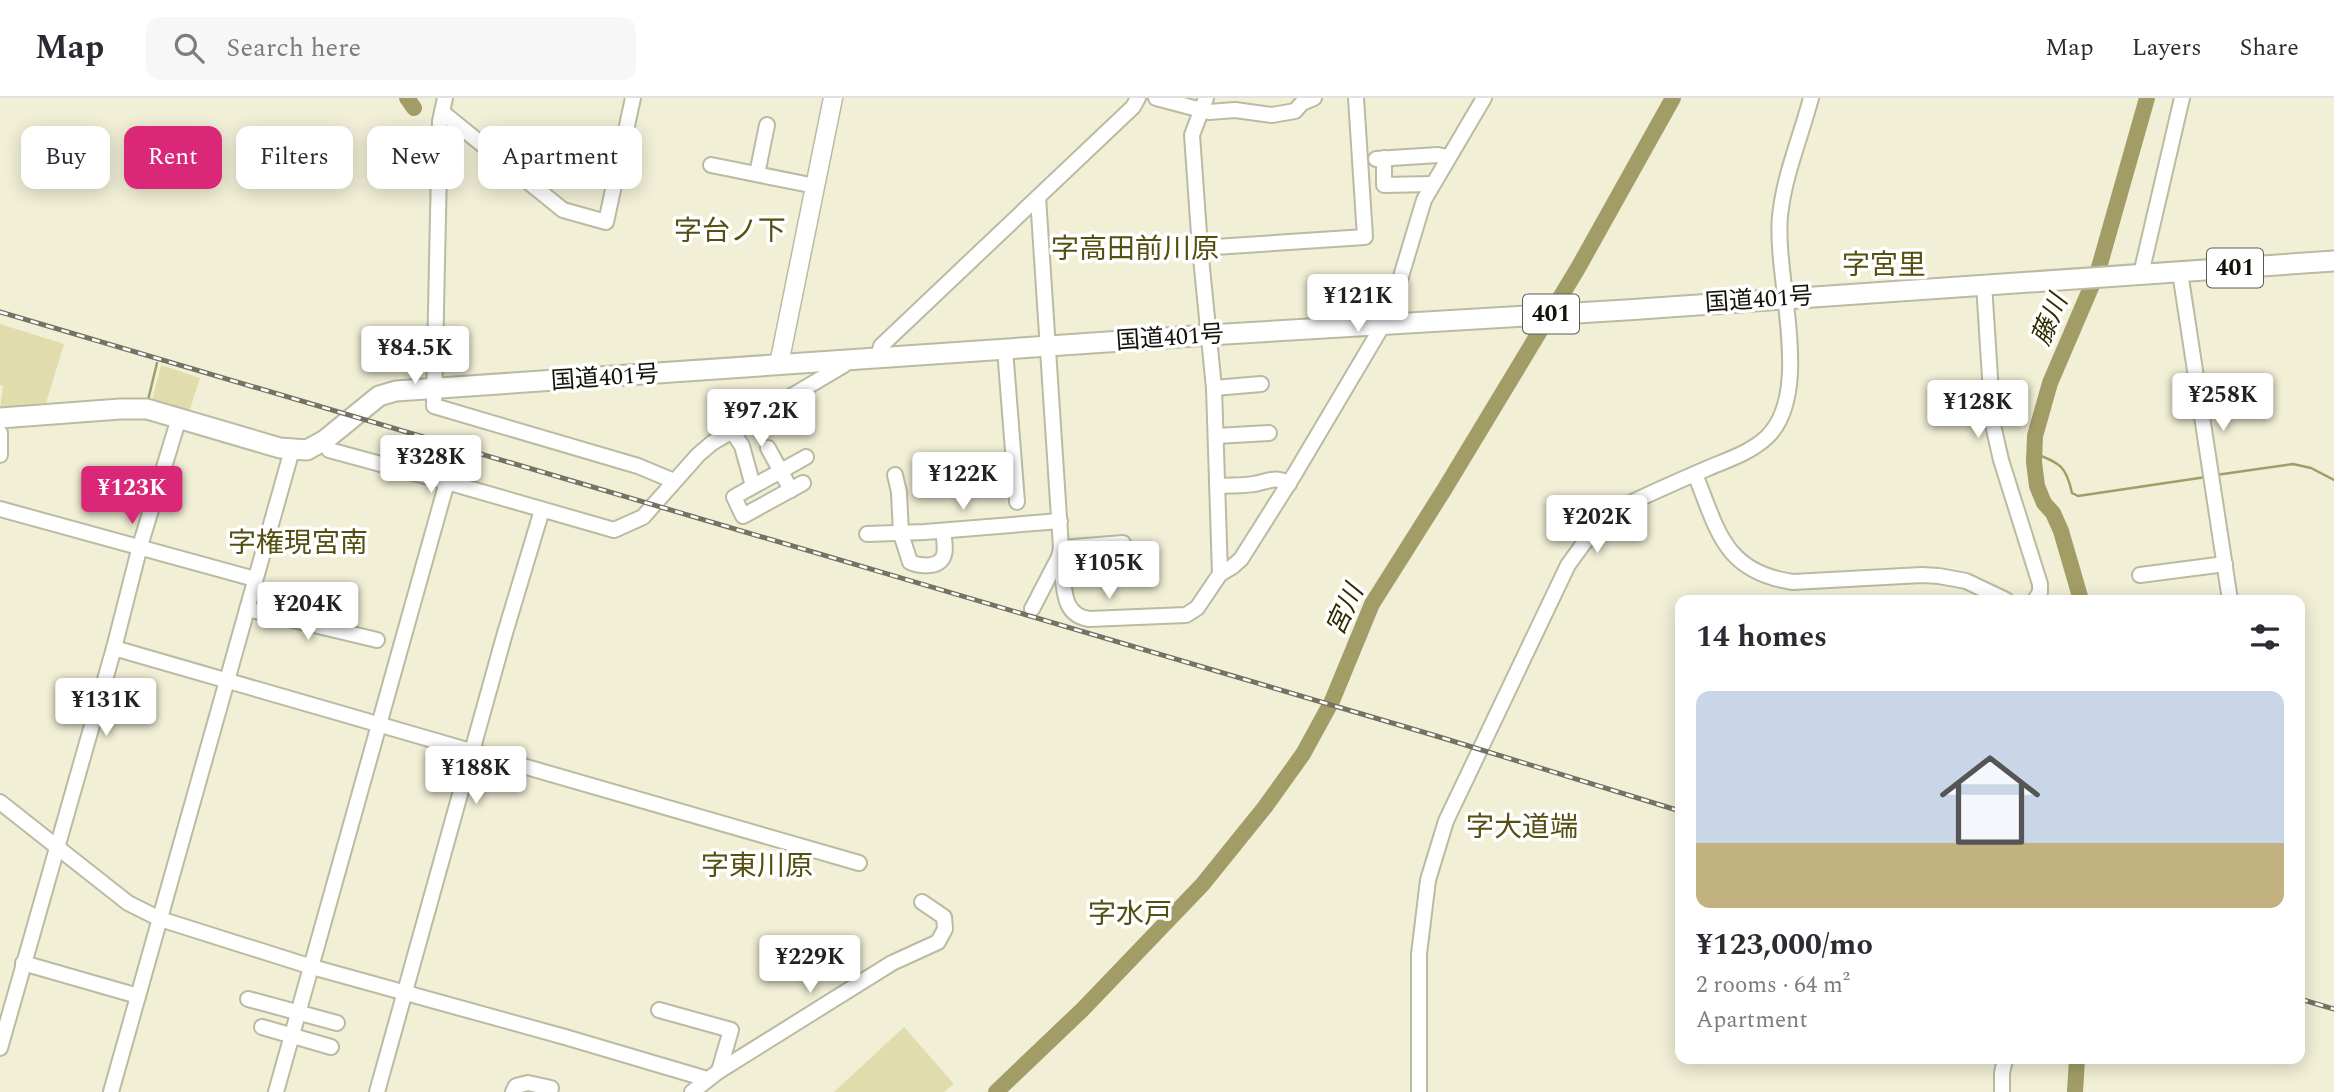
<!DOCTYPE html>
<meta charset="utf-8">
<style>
body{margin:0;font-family:Spectral,"Noto Sans JP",serif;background:#f7f7f7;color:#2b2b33;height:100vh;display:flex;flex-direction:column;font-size:26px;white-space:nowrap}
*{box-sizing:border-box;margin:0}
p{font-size:23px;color:#7c7c81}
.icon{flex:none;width:38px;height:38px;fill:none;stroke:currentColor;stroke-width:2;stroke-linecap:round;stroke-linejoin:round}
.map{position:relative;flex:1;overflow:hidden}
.sheet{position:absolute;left:1675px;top:497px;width:630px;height:469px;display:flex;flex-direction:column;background:#fff;border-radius:14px;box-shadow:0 4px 18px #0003}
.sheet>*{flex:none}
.guide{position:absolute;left:21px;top:28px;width:665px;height:63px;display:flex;gap:14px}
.price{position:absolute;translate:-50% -60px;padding:0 16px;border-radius:7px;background:#fff;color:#222;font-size:23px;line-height:46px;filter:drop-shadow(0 2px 4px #0008)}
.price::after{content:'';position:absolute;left:50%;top:42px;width:21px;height:16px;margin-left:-10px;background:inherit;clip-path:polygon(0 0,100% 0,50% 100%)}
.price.active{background:#db2777;color:#fff}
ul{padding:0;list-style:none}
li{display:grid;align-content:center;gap:14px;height:371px;padding:0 21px}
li+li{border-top:2px solid #e1e1e2}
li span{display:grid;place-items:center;height:217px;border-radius:14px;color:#555}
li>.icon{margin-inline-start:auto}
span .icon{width:126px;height:126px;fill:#fffc;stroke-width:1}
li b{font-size:30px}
h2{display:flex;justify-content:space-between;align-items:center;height:84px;padding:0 21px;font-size:30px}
.tag{padding:0 24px;border-radius:14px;background:#fff;box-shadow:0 4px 18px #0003;font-size:24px;line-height:63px}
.tag.active{background:#db2777;color:#fff}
header{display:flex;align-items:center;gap:42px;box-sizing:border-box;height:98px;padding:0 35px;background:#fff;border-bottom:2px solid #e1e1e2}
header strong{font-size:33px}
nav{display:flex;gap:38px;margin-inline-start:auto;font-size:24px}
.search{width:490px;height:63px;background:#f7f7f7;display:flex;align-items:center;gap:18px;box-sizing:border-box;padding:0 24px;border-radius:14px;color:#7c7c81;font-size:26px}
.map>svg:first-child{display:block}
.green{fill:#e0dcab}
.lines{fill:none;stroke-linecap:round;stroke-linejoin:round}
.stream{stroke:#a29d67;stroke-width:2.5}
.river{stroke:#a29d67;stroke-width:16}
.minor-casing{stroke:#bbbaa2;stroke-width:18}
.major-casing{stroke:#bbbaa2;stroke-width:21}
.highway-casing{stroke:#bbbaa2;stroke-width:23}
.minor{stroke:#fff;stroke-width:14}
.major{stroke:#fff;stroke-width:18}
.highway{stroke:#fff;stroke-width:19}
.rail-casing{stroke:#747363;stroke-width:5}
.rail{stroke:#fff;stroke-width:2.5;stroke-dasharray:8;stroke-linecap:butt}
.labels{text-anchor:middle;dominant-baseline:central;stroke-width:7;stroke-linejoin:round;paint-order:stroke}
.shield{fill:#fff;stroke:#5a5a54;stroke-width:2}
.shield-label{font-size:23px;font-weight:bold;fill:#14130a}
.street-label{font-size:24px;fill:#14130a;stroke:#fff}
.water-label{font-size:26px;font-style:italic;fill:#302c00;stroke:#fff}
.quarter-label{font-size:28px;fill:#554f11;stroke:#fff}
</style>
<header>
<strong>Map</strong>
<div class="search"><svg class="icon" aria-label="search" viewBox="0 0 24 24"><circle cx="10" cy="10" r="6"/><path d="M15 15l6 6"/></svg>Search here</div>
<nav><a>Map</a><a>Layers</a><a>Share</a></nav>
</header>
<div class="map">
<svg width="2334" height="994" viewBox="0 0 2334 994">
<rect width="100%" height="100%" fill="#f1efd6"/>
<!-- green -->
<g class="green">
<path d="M0 226 64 246 46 305 0 310 3 288 0 287Z"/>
<path d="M161 267 200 280 189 314 152 302Z"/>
<path d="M904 929 954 986 944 994H834Z"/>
</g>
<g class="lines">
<!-- stream -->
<g class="stream">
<path d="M148 302 157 265"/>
<path d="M2034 355C2059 365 2066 367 2072 395L2078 398 2206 379"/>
<path d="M2216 377 2293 366 2311 370 2334 382"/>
</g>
<!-- river -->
<g class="river">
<path d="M407 0 414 10"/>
<path d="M2081 502 2061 433 2053 415 2044 405 2037 388 2034 364 2035 338 2050 285 2098 173 2147 0"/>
<path d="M996 994 1083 911 1202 787 1265 709 1303 656 1332 603 1372 506 1444 392 1578 170 1673 0"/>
<path d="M2075 994 2077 961"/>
</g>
<!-- minor casing -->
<g class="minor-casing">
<g id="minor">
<path d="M445 0 440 23 434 308 638 368 674 383"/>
<path d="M1156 0 1209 14 1235 12 1272 17 1295 13 1302 5 1314 0"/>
<path d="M442 14 563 112 606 124 633 0"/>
<path d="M1384 60V87L1432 86"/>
<path d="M1376 61 1438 57 1448 59"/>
<path d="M711 67 815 88"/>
<path d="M757 76 767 27"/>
<path d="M1200 150 1365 139 1356 0"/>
<path d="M2180 174 2230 502"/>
<path d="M2141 176 2182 0"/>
<path d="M1984 186 1993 327 2001 362 2040 486V494L2035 502"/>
<path d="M1005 251 1017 404"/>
<path d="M878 260 881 248 1133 9 1138 0"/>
<path d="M1214 290 1261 286"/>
<path d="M732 333 742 348 753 388"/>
<path d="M0 335V357"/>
<path d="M1216 338 1269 335"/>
<path d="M768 350 791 392"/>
<path d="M329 352 447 384 614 432 643 419 698 357 712 345 844 267 846 262"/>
<path d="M1695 376C1718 433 1724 474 1793 484L1922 477 1939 478 1966 483 2006 502"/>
<path d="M895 377 899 394 901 436 910 464C918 468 936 470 942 461 947 454 944 441 943 433"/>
<path d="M803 385 743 418 734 399 806 359"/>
<path d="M1218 388C1230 387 1243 388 1254 386 1267 384 1276 377 1289 386"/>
<path d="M0 411 255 481"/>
<path d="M867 436 925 434 1060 423"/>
<path d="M1061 450 1123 445"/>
<path d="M1059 459C1067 481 1057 516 1089 521L1186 517 1197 510 1220 476 1214 290 1200 150 1192 37 1206 0"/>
<path d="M1220 476 1232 469 1241 461 1294 377 1390 215 1424 102 1484 0"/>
<path d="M2140 477 2225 466"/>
<path d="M247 511 377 542"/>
<path d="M1032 511 1059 459 1061 450 1038 99"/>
<path d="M114 550 859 765"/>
<path d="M0 704 128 805 160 821 312 869 565 939 707 981"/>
<path d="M23 865 138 898"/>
<path d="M248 901 337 925"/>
<path d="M659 912 731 932 719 973"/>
<path d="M262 929 331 949"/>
<path d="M0 950 114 550 140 448 179 320"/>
<path d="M111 994 292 352"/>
<path d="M276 994 447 384"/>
<path d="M377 994 505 535 542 412"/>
<path d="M513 994 516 988 528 985 551 990 550 994"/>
<path d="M692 994 719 973 892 865 938 844 945 831 944 819 922 804"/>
<path d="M1419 994V856L1428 782 1446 723 1568 467 1584 445 1605 423 1624 408C1651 395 1678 383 1706 371 1727 362 1750 355 1767 339 1814 294 1774 179 1780 118 1784 78 1801 38 1811 0"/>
<path d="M2002 994V975L2005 961"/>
</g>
</g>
<!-- major casing -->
<g class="major-casing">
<path id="major" d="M779 266 833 0"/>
</g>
<!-- highway casing -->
<g class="highway-casing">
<path id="highway" d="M0 320 120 311H147L280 350 307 352 325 342 379 298 396 293 1209 237 1626 212 2334 163"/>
</g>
<!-- minor -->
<use href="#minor" class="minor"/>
<!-- major -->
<use href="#major" class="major"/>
<!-- highway -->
<use href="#highway" class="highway"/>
<!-- rail casing -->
<g class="rail-casing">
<g id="rail">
<path d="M0 214 1433 637 1680 713"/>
<path d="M2300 901 2334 911"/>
</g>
</g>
<!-- rail -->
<use href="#rail" class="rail"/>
</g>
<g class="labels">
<!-- shield labels -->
<g class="shield">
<rect x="2207" y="150.5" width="56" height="39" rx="5"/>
<rect x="1523" y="196.5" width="56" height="39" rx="5"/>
</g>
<g class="shield-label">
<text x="2235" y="170">401</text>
<text x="1551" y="216">401</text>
</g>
<!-- street labels -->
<g class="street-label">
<text transform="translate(1759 202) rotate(-4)">国道401号</text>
<text transform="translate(1170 240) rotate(-4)">国道401号</text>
<text transform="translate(605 280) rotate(-4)">国道401号</text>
</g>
<!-- water labels -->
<g class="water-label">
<text transform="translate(2050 222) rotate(-67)">藤川</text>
<text transform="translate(1345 512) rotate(-65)">宮川</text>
</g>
<!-- quarter labels -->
<g class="quarter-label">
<text x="730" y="133">字台ノ下</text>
<text x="1135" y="151">字高田前川原</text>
<text x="1884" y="167">字宮里</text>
<text x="298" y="445">字権現宮南</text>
<text x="1522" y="729">字大道端</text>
<text x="757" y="768">字東川原</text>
<text x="1130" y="816">字水戸</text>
</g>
</g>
</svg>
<b class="price" style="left:1358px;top:236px">¥121K</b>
<b class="price" style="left:415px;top:288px">¥84.5K</b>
<b class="price" style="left:2223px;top:335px">¥258K</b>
<b class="price" style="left:1978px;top:342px">¥128K</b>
<b class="price" style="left:761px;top:351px">¥97.2K</b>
<b class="price" style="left:431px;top:397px">¥328K</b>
<b class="price" style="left:963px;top:414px">¥122K</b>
<b class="price active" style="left:132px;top:428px">¥123K</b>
<b class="price" style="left:1597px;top:457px">¥202K</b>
<b class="price" style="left:1109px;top:503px">¥105K</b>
<b class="price" style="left:308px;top:544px">¥204K</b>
<b class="price" style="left:106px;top:640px">¥131K</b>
<b class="price" style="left:476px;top:708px">¥188K</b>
<b class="price" style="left:810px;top:897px">¥229K</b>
<div class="guide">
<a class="tag">Buy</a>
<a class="tag active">Rent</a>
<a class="tag">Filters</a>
<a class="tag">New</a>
<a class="tag">Apartment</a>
</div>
<section class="sheet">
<h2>14 homes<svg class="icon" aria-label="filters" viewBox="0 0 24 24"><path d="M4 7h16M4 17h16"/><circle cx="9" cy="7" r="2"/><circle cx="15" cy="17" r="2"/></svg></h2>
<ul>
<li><span style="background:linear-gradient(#c9d6e8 70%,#c2b280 0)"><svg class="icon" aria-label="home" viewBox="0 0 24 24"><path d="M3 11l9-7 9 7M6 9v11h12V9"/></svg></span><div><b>¥123,000/mo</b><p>2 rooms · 64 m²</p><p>Apartment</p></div></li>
</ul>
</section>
</div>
